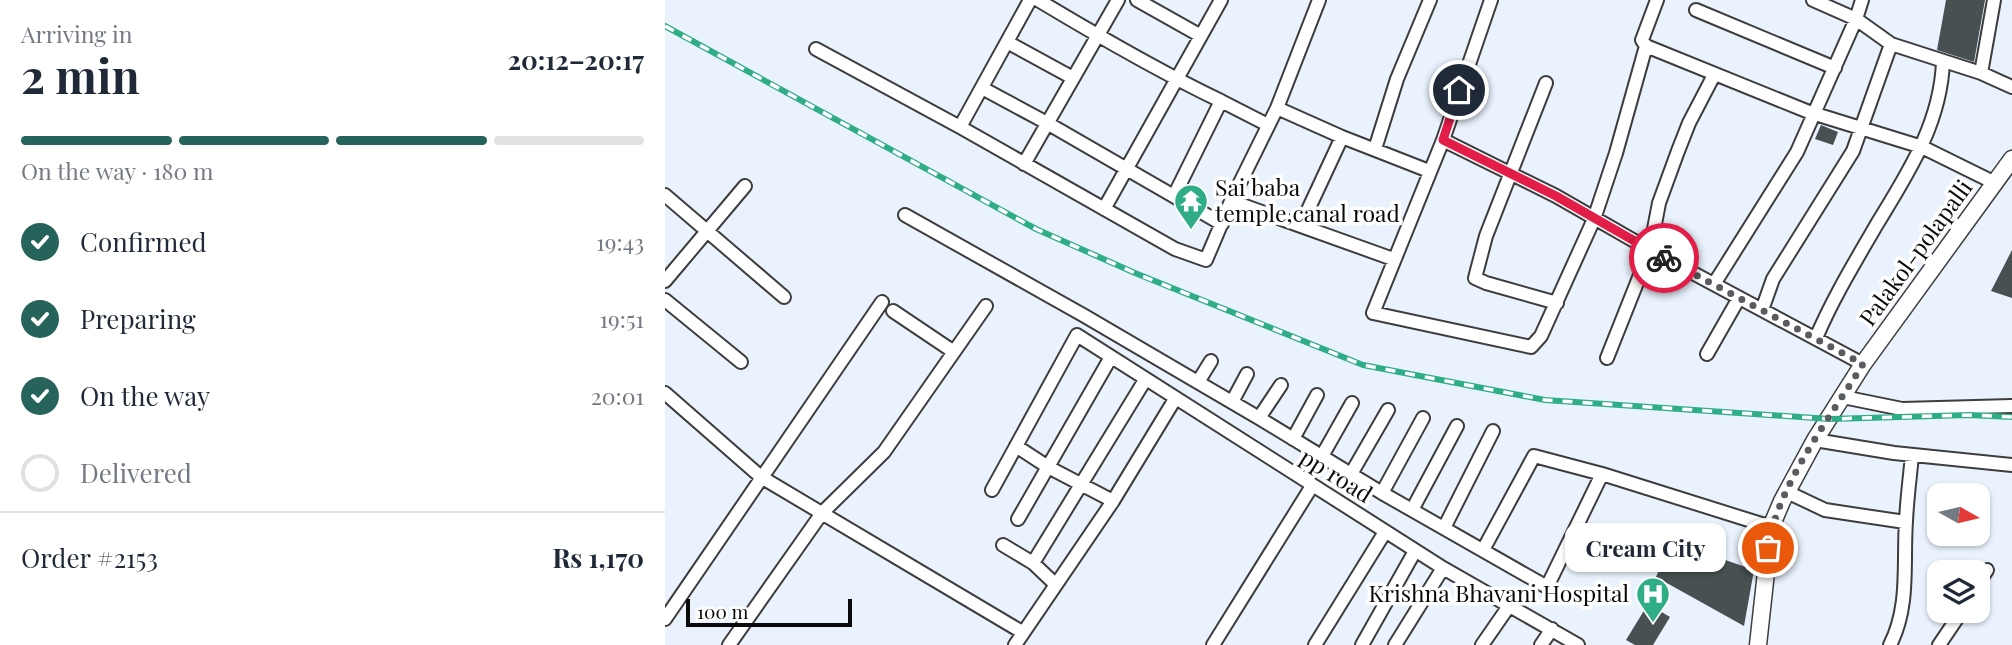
<!DOCTYPE html>
<meta charset="utf-8">
<style>
body{margin:0;font-family:"Playfair Display",serif;background:#f2f2f3;color:#1f2937;height:100vh;display:flex;flex-direction:column;font-size:26px;white-space:nowrap}
*{box-sizing:border-box;margin:0}
p{font-size:23px;color:#747a83}
.icon{flex:none;width:38px;height:38px;fill:none;stroke:currentColor;stroke-width:2;stroke-linecap:round;stroke-linejoin:round}
.map{position:relative;flex:1;overflow:hidden}
.drawer{display:flex;flex-direction:column;background:#fff;width:665px}
.drawer>*{flex:none}
.needle{width:46px;rotate:98deg}
.tools{position:absolute;left:1262px;top:483px;display:grid;gap:14px}
.tools a{display:grid;place-items:center;width:63px;height:63px;border-radius:14px;background:#fff;box-shadow:0 2px 5px #0004;font-size:35px}
.scale{position:absolute;left:21px;bottom:18px;width:166px;box-sizing:border-box;padding-left:7px;border:4px solid #0a0a0a;border-top:0;font-size:19px;line-height:24px;white-space:nowrap;color:#0a0a0a;-webkit-text-stroke:5px #fff;paint-order:stroke}
.pin{position:absolute;display:grid;place-items:center;width:60px;height:60px;color:#fff;margin:-30px;border:4px solid #fff;border-radius:50%;box-shadow:0 2px 7px #0007}
.courier{position:absolute;display:grid;place-items:center;width:70px;height:70px;margin:-35px;border:5px solid #e11d48;border-radius:50%;background:#fff;color:#222;box-shadow:0 2px 9px #0007}
.bubble{position:absolute;height:49px;border-radius:14px;background:#fff;box-shadow:0 2px 5px #0004;font-size:23px;font-weight:700;line-height:49px;text-align:center}
.summary em{font-style:normal;font-weight:700}
.summary div{display:flex;flex-direction:column-reverse}
.summary{display:flex;align-items:center;justify-content:space-between;height:119px;padding:0 21px}
h1{font-size:46px;font-weight:700;line-height:52px}
.bar{display:grid;grid-template-columns:repeat(4,1fr);gap:10px 7px;align-content:center;height:84px;padding:0 21px}
.bar i{height:9px;border-radius:5px;background:#e0e1e3}
.bar .current{background:#26645b}
.bar p{grid-column:span 4}
.line{display:flex;align-items:center;gap:18px;padding:0 21px;border-top:2px solid #e0e1e3}
.line div{flex:1}
ol{padding:0 21px;list-style:none}
li{display:flex;align-items:center;gap:21px;height:77px}
li p{margin-inline-start:auto}
li .icon{padding:7px;border-radius:50%;background:#26645b;color:#fff;stroke-width:4}
li:last-child{color:#747a83}
li i{width:38px;height:38px;border:4px solid #e0e1e3;border-radius:50%}
main{display:flex;flex:1;min-height:0}
.map>svg:first-child{display:block}
</style>
<main>
<section class="drawer">
<div class="summary"><div><h1>2 min</h1><p>Arriving in</p></div><em>20:12–20:17</em></div>
<div class="bar"><i class="current"></i><i class="current"></i><i class="current"></i><i></i><p>On the way · 180 m</p></div>
<ol>
<li><svg class="icon" aria-label="check" viewBox="0 0 24 24"><path d="M5 12l5 5 9-10"/></svg>Confirmed<p>19:43</p></li>
<li><svg class="icon" aria-label="check" viewBox="0 0 24 24"><path d="M5 12l5 5 9-10"/></svg>Preparing<p>19:51</p></li>
<li><svg class="icon" aria-label="check" viewBox="0 0 24 24"><path d="M5 12l5 5 9-10"/></svg>On the way<p>20:01</p></li>
<li><i></i>Delivered</li>
</ol>
<div class="line" style="height:91px"><div>Order #2153</div><b>Rs 1,170</b></div>
</section>
<div class="map">
<svg width="1347" height="645" viewBox="0 0 1347 645">
<rect width="100%" height="100%" fill="#e9f2fd"/>
<path fill="#485052" d="M1281,0H1320L1309,62L1272,50Z
M1156,125L1173,132L1168,145L1150,139Z
M1347,250V298L1326,291Z
M1006,541L1089,570L1079,626L991,577Z
M983,604L1005,617L988,645H970L961,640Z"/>
<g fill="none" stroke-linecap="round" stroke-linejoin="round">
<g stroke="#3d3d3d" stroke-width="16">
<path id="minor" d="M373,0C433,36 493,71 556,101
M472,0L536,36
M826,0L778,140L708,313L866,347L876,336L929,219L951,153L981,46
M992,0L977,40L981,46L1144,112L1257,147L1330,183
M1148,0L1191,19L1226,44L1316,73L1347,87
M1031,10L1170,68
M342,42L408,78
M151,49L295,127L510,249L541,260L566,201L612,108L654,0
M1316,73L1329,0
M881,83L821,236L810,278L821,283L892,303
M317,88L382,123L557,224
M612,108L677,137L764,171
M295,127L365,0
M778,140L891,196L985,250L1198,364
M710,149L732,79L765,0
M359,164L453,0
M0,195L119,297
M509,196L556,101L603,125
M566,201L728,259
M439,209L556,0
M240,215L418,315L594,418L717,493L882,587L937,474
M636,225L677,137
M0,281L80,186
M1049,284L1132,152L1191,19L1197,0
M0,300L76,362
M1097,310L1108,279L1188,151L1226,44
M228,311L289,352
M1151,338C1168,298 1190,262 1212,224C1243,173 1276,123 1278,61
M1042,354L1074,298
M942,358L985,250L994,203L1013,151L1024,123L1049,75
M533,382L546,361
M0,393L96,477L357,632
M1178,397L1237,409L1347,406
M567,402L582,374
M594,418L616,385
M628,439L652,395
M1150,440L1229,453L1347,465
M351,446L383,467L448,501
M657,456L687,403
M686,474L723,410
M327,490L412,335L778,568L913,645
M1122,492L1160,510L1240,522
M717,493L758,418
M747,510L792,426
M353,519L446,357
M779,528L828,431
M338,545L368,563L390,584
M818,550L869,456L937,474L1106,527
M368,563L480,380
M1312,585L1322,570
M0,619L217,302
M64,645L157,513L219,452L321,306
M350,645L448,501L510,399
M548,645L647,486
M650,645L720,532
M697,645L750,551
M730,645L778,568
M817,645L844,606
M876,645L887,629
M1225,645C1245,606 1238,563 1241,521C1242,499 1245,477 1247,455
M1274,645L1297,611"/>
</g>
<g stroke="#3d3d3d" stroke-width="19">
<path id="tertiary" d="M1093,645L1106,527L1117,501L1150,440L1198,364L1347,159"/>
</g>
<use href="#minor" stroke="#fff" stroke-width="12"/>
<use href="#tertiary" stroke="#fff" stroke-width="16"/>
<g stroke="#2fad87" stroke-width="6">
<path id="rail" d="M0,26L371,229L470,273L698,365L880,400L1165,419L1304,415L1347,417"/>
</g>
<use href="#rail" stroke="#fff" stroke-width="3.5" stroke-dasharray="10" stroke-linecap="butt"/>
</g>
<g fill="none" stroke-linecap="round" stroke-linejoin="round">
<path stroke="#585b5f" stroke-width="7" stroke-dasharray="0 12.6" d="M999,258L1198,364C1165,418 1112,486 1103,548"/>
<path stroke="#e11d48" stroke-width="9" d="M794,90L778,140L891,196L999,258"/>
</g>
<defs>
<g id="temple-pin" transform="scale(1.75)"><path d="M0 17L-7.5 6A9.5 9.5 0 1 1 7.5 6Z" fill="#2fad87" stroke="#fff"/><path d="M0-6L5-2H3V0L6.5 2.5H4V6H1.5V3h-3V6H-4V2.5H-6.5L-3 0V-2H-5Z" fill="#fff"/></g>
<g id="hospital-pin" transform="scale(1.75)"><path d="M0 17L-7.5 6A9.5 9.5 0 1 1 7.5 6Z" fill="#2fad87" stroke="#fff"/><path d="M-5-5h3v3.5h4V-5h3V5h-3V1.5h-4V5h-3Z" fill="#fff"/></g>
</defs>
<g fill-rule="evenodd">
<use href="#temple-pin" x="526" y="201"/>
<use href="#hospital-pin" x="988" y="594"/>
</g>
<g text-anchor="middle" stroke-width="7" stroke-linejoin="round" paint-order="stroke">
<g font-size="23" fill="#0a0a0a" stroke="#fff" text-anchor="start">
<text x="550" y="196">Sai baba<tspan x="550" dy="26">temple,canal road</tspan></text>
<text x="964" y="602" text-anchor="end">Krishna Bhavani Hospital</text>
</g>
<g font-size="23" fill="#0a0a0a" stroke="#fff">
<text transform="translate(1251 253) rotate(-54)" y="8">Palakol-polapalli</text>
<text transform="translate(671 476) rotate(32)" y="8">pp road</text>
</g>
</g>
</svg>
<div class="tools">
<a><svg class="needle" viewBox="-14 -14 28 28"><path d="M0-13l5 13h-10z" fill="#e53935"/><path d="M0 13l5-13h-10z" fill="#747a83"/></svg></a>
<a><svg class="icon" aria-label="layers" viewBox="0 0 24 24"><path d="M12 4l9 5-9 5-9-5zM3 14l9 5 9-5"/></svg></a>
</div>
<div class="scale">100 m</div>
<div class="pin" style="left:1103px;top:548px;background:#ea580c"><svg class="icon" aria-label="bag" viewBox="0 0 24 24"><path d="M5 8h14l-1 12H6zM9 8a3 3 0 0 1 6 0"/></svg></div>
<div class="pin" style="left:794px;top:90px;background:#1f2937"><svg class="icon" aria-label="home" viewBox="0 0 24 24"><path d="M3 11l9-7 9 7M6 9v11h12V9"/></svg></div>
<div class="courier" style="left:999px;top:258px"><svg class="icon" aria-label="bike" viewBox="0 0 24 24"><circle cx="6" cy="16" r="4"/><circle cx="18" cy="16" r="4"/><path d="M6 16l4-8h5l3 8M10 8l3 8H6M13 5h3"/></svg></div>
<div class="bubble" style="left:900px;top:523px;width:161px">Cream City</div>
</div>
</main>
